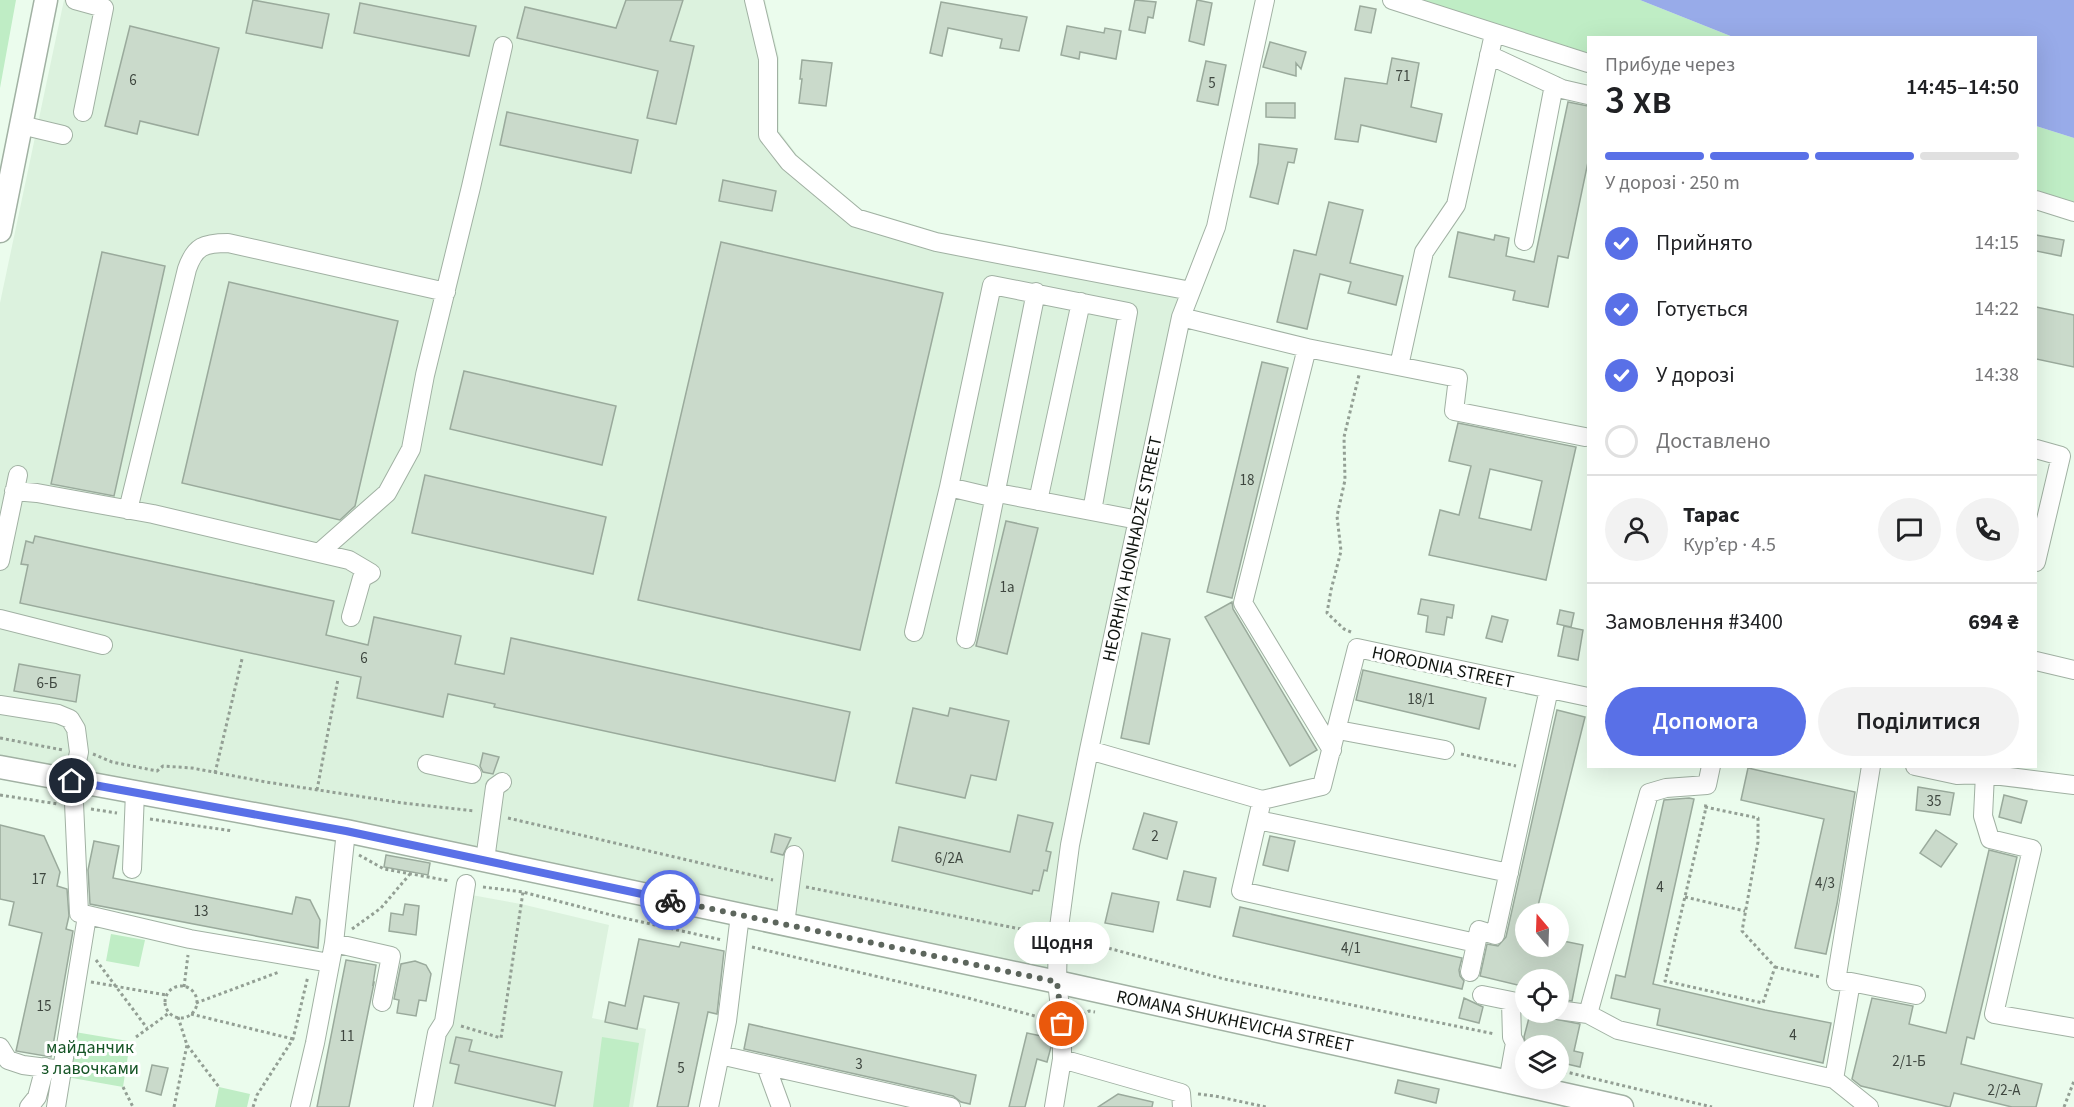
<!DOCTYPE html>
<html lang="uk">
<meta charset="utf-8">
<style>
body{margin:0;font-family:"Source Sans 3",sans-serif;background:#f2f2f2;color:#202124;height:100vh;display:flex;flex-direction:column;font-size:22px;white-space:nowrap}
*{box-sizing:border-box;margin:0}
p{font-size:20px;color:#757577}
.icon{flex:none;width:33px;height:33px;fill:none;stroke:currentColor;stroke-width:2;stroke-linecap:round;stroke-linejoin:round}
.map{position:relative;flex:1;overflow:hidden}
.drawer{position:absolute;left:1587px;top:36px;width:450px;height:732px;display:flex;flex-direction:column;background:#fff;border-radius:0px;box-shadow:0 6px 24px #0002}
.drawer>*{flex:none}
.needle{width:39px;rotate:341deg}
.controls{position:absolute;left:1515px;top:903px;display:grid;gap:12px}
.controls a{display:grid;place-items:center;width:54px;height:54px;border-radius:50%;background:#fff;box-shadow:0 6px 24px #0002;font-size:30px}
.pin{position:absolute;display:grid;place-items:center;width:51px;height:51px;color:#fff;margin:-26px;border:3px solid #fff;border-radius:50%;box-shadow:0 2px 6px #0007}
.courier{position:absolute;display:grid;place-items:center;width:60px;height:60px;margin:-30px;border:4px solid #5970e7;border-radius:50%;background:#fff;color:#222;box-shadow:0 2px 8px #0007}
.bubble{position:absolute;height:42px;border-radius:21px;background:#fff;box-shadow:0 6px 24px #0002;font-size:20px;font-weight:600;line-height:42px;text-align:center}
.overview em{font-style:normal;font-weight:600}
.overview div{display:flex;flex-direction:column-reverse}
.overview{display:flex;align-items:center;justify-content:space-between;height:102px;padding:0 18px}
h1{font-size:39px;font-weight:600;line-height:45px}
.bar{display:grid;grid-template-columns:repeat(4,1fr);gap:9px 6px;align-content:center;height:72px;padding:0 18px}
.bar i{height:8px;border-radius:4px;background:#e0e0e0}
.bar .on{background:#5970e7}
.bar p{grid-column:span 4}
.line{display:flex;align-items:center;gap:15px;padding:0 18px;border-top:2px solid #e0e0e0}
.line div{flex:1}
.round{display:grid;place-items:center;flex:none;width:63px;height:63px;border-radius:32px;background:#f2f2f2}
ol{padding:0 18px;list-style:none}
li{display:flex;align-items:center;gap:18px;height:66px}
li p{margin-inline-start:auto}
li .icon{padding:6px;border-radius:50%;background:#5970e7;color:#fff;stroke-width:4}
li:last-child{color:#757577}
li i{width:33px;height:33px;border:3px solid #e0e0e0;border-radius:50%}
.button{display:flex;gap:12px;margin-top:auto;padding:12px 18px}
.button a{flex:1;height:69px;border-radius:36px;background:#5970e7;color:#fff;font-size:24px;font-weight:600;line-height:69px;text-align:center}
.button a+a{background:#f2f2f2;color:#202124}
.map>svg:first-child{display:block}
</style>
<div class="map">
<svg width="2074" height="1107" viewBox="0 0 2074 1107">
<rect width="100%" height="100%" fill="#ebfced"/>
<path fill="#dcf2de" d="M64,0H765L779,58V131L797,155L861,209L938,232L1188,280L1050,972L0,759V303Z
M455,892L521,904L609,925L592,1018L646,1029L633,1107H415L434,1022Z"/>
<path fill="#bfedc5" d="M0,0H16L0,88Z
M1418,0H1640L1733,37L1588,38V55Z
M2036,126L2074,138V203L2036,191Z
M111,934L145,940L139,967L106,961Z
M69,1031L128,1041L129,1049L123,1087L61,1076Z
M602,1037L639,1043L629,1107H593Z
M219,1087L250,1094L247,1107H215Z"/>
<path fill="#98abe9" d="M1640,0H2074V138L2036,126V38L1733,37Z"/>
<path fill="#cadacb" stroke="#9aaa9c" stroke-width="1.5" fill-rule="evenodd" d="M253,0L329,14L322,48L246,33Z
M626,0H683L670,41L694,46L676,124L647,118L658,71L517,38L525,7L616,28Z
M1135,0L1156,2L1153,18L1148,17L1145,33L1129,30Z
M1197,0L1212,3L1204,45L1189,41Z
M941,2L1027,17L1019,51L1000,48L1002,39L948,28L942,56L930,53Z
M360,3L476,26L469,56L354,33Z
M1360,6L1376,9L1371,33L1355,30Z
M130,26L219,48L198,135L140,121L137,134L105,126Z
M1067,26L1104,33L1105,28L1121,31L1116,59L1080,52L1079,59L1061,55Z
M1270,42L1306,52L1301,69L1296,63V76L1263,67Z
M1392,58L1419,63L1411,107L1442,114L1436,142L1361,125L1358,142L1335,139L1345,78L1387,84Z
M802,60L832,63L826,106L799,103L802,79H800Z
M1206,61L1226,65L1218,105L1197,101Z
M1568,102L1588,106V162L1568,258L1558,256L1548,307L1513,300L1515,291L1449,277L1458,232L1494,240L1495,235L1509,238L1506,256L1534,262Z
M1266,103H1295V118L1266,117Z
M507,112L638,140L631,173L500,145Z
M1259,144L1297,149L1294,163L1288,162L1278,204L1250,197L1258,163Z
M723,180L776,191L772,211L719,201Z
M1329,202L1363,210L1350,263L1403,276L1396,305L1348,293L1351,282L1320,274L1307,329L1277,322L1294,250L1316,255Z
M2036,235L2064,240L2061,256L2036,251Z
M721,242L943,293L860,650L638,600Z
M102,252L165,266L114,496L51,484Z
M229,282L398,321L355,506L340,520L182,483Z
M2036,307L2074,315V367L2036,359Z
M1262,362L1288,368L1232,598L1207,592Z
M464,371L616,406L602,465L450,429Z
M1458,423L1576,447L1546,580L1429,555L1440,510L1459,515L1471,466L1449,461ZM1490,469L1542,481L1531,530L1479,518Z
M425,475L606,517L593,574L412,533Z
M1006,521L1038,528L1007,654L976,646Z
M35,536L334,601L326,635L368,645L374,617L461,636L455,664L504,674L511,638L850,712L835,781L494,707L495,704L448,694L443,717L357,698L361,677L20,603L28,565L21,564L26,541L33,543Z
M1421,599L1454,605L1452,618L1447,617L1444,635L1426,632L1428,616L1418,614Z
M1232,602L1233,609L1317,750L1290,766L1205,617Z
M1560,610L1574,613L1571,627L1557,624Z
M1492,616L1508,620L1502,642L1486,638Z
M1564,626L1583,630L1578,660L1558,656Z
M1142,633L1170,639L1149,744L1121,738Z
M19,664L80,675L76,702L14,691Z
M1363,670L1486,698L1479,729L1356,700Z
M913,708L948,716L950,708L1009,721L996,780L971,775L965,798L896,783Z
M1557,710L1585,717L1536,914H1526V946L1549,951V946H1558V940L1583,945L1572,1001L1558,999V980H1526V987L1480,976L1487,944L1498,946L1506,937Z
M483,753L499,757L493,774L483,772L480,766Z
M1748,768L1855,792L1837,904L1826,954L1795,948L1824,819L1741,800Z
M1918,787L1954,793L1950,815L1916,810Z
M2004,795L2027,801L2021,823L1999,817Z
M1689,798L1694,799L1653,984L1765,1010L1831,1023L1823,1063L1657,1025L1660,1009L1611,998L1616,975L1625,977L1664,800Z
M1144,813L1177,822L1167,859L1133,849Z
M1018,815L1053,823L1046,851L1051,852L1047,871L1044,870L1039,891L1033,890L1032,894L892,861L899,827L1010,852Z
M0,825L44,836L60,872L57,886L67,889L69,916L66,929L73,931L51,1057L16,1051L42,933L9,925L14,902L0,899Z
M1936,830L1957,844L1941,867L1920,853Z
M775,834L791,838L783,855L771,852Z
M1270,836L1295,841L1288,871L1263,865Z
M94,841L119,846L113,878L292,914L296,897L310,900L320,920L318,948L90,904L88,870Z
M1989,850L2017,857L1974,1039L1967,1037L1961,1064L2042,1084L2036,1107H2012L1954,1093L1950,1107H1949L1861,1086L1852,1079L1872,998L1913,1006L1909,1024L1946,1033Z
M386,855L430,863L428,875L384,867Z
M1184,871L1216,878L1210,907L1177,900Z
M1112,893L1159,902L1153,932L1105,923Z
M405,904L419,906L416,935L389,931L391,913L403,915Z
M1240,907L1462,958L1459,970L1460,976L1464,981L1462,989L1233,936Z
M639,939L679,947L681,942L724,951L717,1014L708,1012L688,1107H657L679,1003L644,996L637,1029L605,1022L609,1002L625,1006Z
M346,960L376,965L373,984L374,983L349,1107H317Z
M415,961L426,965L431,974L426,1001L419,1000L416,1016L397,1013L399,1000L394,999L401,964Z
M1464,998L1483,1007L1479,1023L1459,1018Z
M1530,1014L1580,1024L1574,1051L1583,1053L1580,1067L1558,1062V1046H1526L1524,1037Z
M749,1024L976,1075L970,1104L961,1102L953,1096L744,1049Z
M1027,1033L1051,1038V1047L1047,1062L1037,1059L1025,1107H1009Z
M456,1037L472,1040L469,1051L562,1072L555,1106L455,1083L459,1065L450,1063Z
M152,1065L168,1068L161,1095L146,1091Z
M1398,1080L1439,1089L1436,1103L1395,1093Z
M1118,1094L1153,1102L1152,1107H1098Z"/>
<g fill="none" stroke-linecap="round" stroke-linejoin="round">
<g stroke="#a1b1a3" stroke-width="20">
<path id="minor" d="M75,0L104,8L83,112
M754,0L768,59V135L789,162L856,218L936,242L1191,291
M1392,0L1588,63
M1489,55L1562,89L1588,95
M21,125L63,135
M2036,200L2074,212
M1524,241L1554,85
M1181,317L1307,348L1458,378L1454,411L1585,437
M1307,348L1243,603L1332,750
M1399,366L1424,252L1456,205L1494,34
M2036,449L2061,456L2036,562
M949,487L987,496L1003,494L1138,520
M14,491L37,493L153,514L349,560L371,573L362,578L351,617
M1038,501L1081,302
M128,510L187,269C195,246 204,243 228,243L446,292
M319,553L387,493L411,449L425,375L471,187L503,46
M0,561L18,475
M0,619L103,645
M914,632L949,487L992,285L1128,312L1092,511
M966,639L1036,292
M2036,661L2074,670
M0,705L58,714L70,719L76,729L79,752L73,781L79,913L190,939L330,963
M1338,730L1445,750
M1089,750L1262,800L1322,786L1357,648L1588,697
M427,764L472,774
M1915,766L1957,775L1985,774L2074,785
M1985,774L1983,816L1990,839L2032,849L1994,1014L2074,1028
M1262,800L1241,891L1476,943
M1258,820L1509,873
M485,860L495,787L502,782
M132,869L135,792
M785,924L794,855
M334,943L346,831
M1470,972L1479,930L1495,935L1549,689
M1851,982L1916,995
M1482,995L1526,1004
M1558,1010L1588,1014L1618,1030L1834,1079L1869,1107
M1588,1014L1649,793L1666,788L1707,785L1711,766
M0,1047L8,1060L23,1065L62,1070
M720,1055L951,1107
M1062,1059L1181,1093L1182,1107
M766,1066L781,1107
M1834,1079L1851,982L1836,981L1871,766
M1508,1082L1515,1043L1512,1037L1511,1002
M29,1107L37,1097L45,1067
M56,1107L87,916
M300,1107L315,1043L334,943L391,956L382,1002
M423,1107L437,1033L444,1022L466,884
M709,1107L727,1021L740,915
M1054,1107L1062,1059V1024L1057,982L1058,935L1070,845L1089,750L1181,317L1216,227L1265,0"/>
</g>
<g stroke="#a1b1a3" stroke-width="25">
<path id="major" d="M0,231L46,0
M0,767L346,831L1057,982L1622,1107"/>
</g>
<path stroke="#939f94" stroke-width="3" stroke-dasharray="3 3" stroke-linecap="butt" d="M1351,632L1344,629L1327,613L1331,590L1341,551L1337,516L1345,480L1344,437L1359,375
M0,738L63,750
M93,754L112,762L157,771L163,766L192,768L266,782L403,803L475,811
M1461,754L1516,766
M215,773L242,659
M317,790L338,679
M0,795L58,804
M1705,807L1758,818V842L1742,931L1775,967L1763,1003L1665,981L1705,812L1706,802
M91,809L117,813
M508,818L773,880
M150,819L233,831
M359,855L384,869L450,881
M483,887L523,892L615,916L722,940
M806,887L1041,933
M1685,897L1745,911
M352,929L381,908L410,874
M1074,939L1224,979L1495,1034
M752,947L968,998L1046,1019
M96,960L147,1028
M1775,967L1820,977
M91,982L166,995
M165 1002a16 16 0 1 1 32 0a16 16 0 1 1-32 0Z
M184,987L188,955
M196,1003L279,972
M191,1014L293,1039
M178,1017L187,1045L219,1087
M1077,1017L1089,1011L1095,1012
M461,1026L501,1038L523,892
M136,1037L169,1013
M1558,1070L1712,1107
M123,1087L133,1107
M1198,1094L1215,1096L1266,1107
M174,1107L187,1045
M253,1107L257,1095L293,1039L308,976
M2064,1107L2074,1081"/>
<use href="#minor" stroke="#fff" stroke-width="18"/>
<use href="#major" stroke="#fff" stroke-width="22"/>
</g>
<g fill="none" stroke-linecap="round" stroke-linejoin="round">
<path stroke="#5d665d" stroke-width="6" stroke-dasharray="0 10.8" d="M670,900L1057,982L1062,1024"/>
<path stroke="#5970e7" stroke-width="8" d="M72,781L346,831L670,900"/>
</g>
<g text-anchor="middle" stroke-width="6" stroke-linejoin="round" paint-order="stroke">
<g font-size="15" fill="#3e463f">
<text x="1403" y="81">71</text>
<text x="133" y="85">6</text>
<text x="1212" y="88">5</text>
<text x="1247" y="485">18</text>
<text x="1007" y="592">1а</text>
<text x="364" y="663">6</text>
<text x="47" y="688">6-Б</text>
<text x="1421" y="704">18/1</text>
<text x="1934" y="806">35</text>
<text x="1155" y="841">2</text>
<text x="949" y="863">6/2A</text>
<text x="39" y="884">17</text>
<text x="1825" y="888">4/3</text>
<text x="1660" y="892">4</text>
<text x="201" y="916">13</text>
<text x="1351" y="953">4/1</text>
<text x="44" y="1011">15</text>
<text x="1793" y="1040">4</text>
<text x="347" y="1041">11</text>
<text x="1909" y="1066">2/1-Б</text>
<text x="859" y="1069">3</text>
<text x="681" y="1073">5</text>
<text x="2004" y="1095">2/2-А</text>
</g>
<g font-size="18" fill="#101510" stroke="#fff">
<text transform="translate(1132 549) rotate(-78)" y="6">HEORHIYA HONHADZE STREET</text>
<text transform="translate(1443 667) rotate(12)" y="6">HORODNIA STREET</text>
<text transform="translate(1235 1021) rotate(12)" y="6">ROMANA SHUKHEVICHA STREET</text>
</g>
<g font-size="18" fill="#165526" stroke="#fff">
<text x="90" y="1053">майданчик<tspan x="90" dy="21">з лавочками</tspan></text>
</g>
</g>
</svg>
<div class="controls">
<a><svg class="needle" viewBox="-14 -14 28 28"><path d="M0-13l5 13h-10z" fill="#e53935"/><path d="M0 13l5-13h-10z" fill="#757577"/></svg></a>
<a><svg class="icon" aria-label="locate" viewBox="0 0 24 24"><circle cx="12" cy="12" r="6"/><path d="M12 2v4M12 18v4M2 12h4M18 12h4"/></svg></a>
<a><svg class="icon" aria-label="layers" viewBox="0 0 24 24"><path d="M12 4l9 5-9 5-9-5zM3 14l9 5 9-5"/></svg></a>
</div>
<div class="pin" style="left:1062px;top:1024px;background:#ea580c"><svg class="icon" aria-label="bag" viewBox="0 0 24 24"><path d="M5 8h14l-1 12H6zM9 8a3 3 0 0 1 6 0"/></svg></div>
<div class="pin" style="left:72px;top:781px;background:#1f2937"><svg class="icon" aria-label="home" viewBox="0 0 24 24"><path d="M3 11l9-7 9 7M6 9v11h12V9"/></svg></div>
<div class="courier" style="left:670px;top:900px"><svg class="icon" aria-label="bike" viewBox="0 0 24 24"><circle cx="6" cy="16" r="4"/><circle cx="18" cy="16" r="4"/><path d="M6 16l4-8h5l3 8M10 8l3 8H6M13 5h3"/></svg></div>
<div class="bubble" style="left:1014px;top:922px;width:96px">Щодня</div>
<section class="drawer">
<div class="overview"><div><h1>3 хв</h1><p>Прибуде через</p></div><em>14:45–14:50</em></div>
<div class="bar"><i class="on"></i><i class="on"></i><i class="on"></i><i></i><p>У дорозі · 250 m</p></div>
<ol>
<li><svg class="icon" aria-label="check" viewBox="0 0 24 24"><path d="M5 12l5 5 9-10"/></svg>Прийнято<p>14:15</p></li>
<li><svg class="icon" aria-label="check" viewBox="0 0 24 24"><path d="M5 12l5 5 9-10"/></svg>Готується<p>14:22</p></li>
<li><svg class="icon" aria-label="check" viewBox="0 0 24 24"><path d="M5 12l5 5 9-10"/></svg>У дорозі<p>14:38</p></li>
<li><i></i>Доставлено</li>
</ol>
<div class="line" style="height:108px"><a class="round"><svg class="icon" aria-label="person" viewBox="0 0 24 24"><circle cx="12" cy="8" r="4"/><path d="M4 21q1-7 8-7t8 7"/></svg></a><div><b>Тарас</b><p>Кур’єр · 4.5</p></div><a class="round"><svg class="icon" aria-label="chat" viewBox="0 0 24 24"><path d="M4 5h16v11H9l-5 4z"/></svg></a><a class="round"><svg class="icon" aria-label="phone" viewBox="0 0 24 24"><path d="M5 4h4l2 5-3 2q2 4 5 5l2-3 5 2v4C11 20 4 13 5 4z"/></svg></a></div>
<div class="line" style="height:78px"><div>Замовлення #3400</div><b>694 ₴</b></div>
<div class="button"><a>Допомога</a><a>Поділитися</a></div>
</section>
</div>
